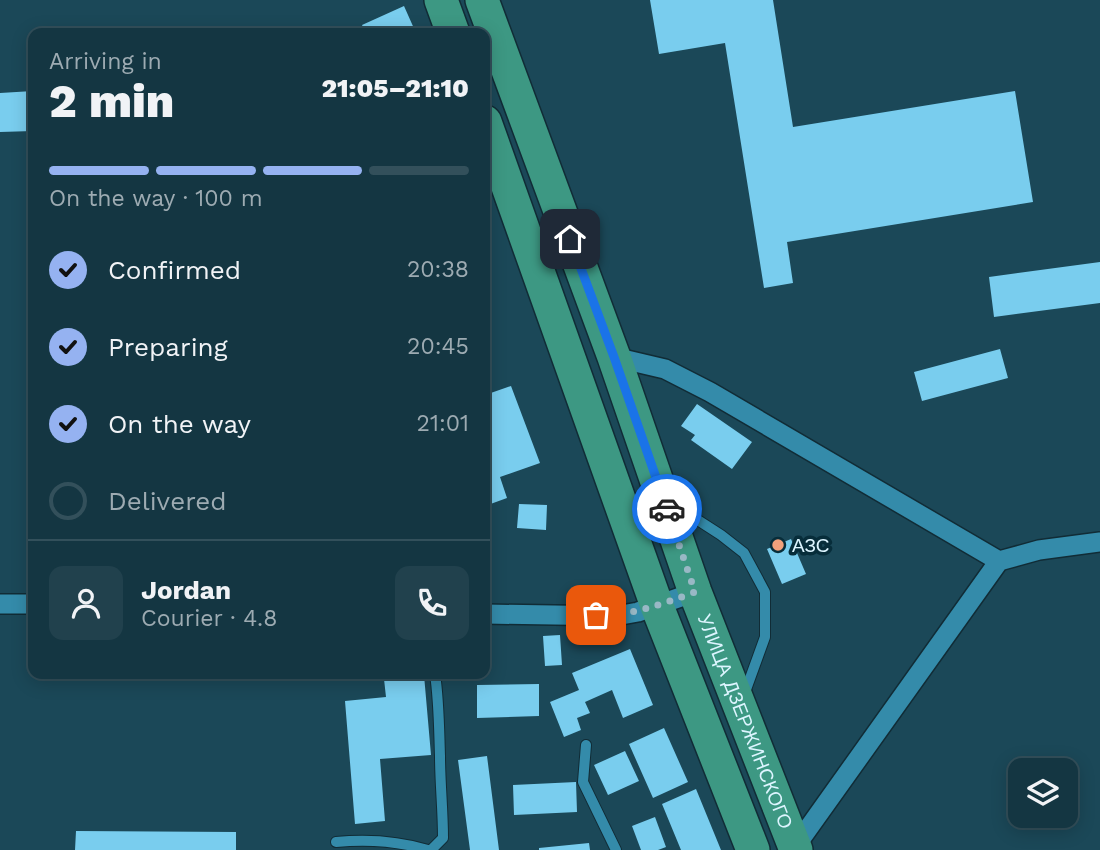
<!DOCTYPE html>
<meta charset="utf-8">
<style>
body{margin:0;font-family:"Work Sans",sans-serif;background:#21414d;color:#f1f3f6;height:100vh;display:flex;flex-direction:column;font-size:26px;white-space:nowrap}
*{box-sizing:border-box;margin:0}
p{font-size:23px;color:#9dabb2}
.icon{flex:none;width:38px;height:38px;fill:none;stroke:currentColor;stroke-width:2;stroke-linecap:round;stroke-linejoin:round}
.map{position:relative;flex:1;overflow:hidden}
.drawer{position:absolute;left:28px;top:28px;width:462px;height:651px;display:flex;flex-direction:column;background:#143642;border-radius:14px;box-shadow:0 4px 18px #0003,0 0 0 2px #33505b}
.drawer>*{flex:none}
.buttons{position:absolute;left:1008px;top:758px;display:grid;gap:14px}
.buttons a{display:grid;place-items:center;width:70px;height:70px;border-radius:14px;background:#143642;box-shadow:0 4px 18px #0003,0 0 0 2px #33505b;font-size:35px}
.pin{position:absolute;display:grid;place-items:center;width:60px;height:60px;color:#fff;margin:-30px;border-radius:14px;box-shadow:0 4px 10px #0006}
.courier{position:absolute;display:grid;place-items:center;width:70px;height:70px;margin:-35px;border:5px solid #1a73e8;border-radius:50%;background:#fff;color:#222;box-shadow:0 2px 9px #0007}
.head em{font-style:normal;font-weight:800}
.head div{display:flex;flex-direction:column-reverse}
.head{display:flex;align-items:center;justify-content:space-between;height:119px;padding:0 21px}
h1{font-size:46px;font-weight:800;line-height:52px}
.bar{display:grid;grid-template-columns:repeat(4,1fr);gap:10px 7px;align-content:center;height:84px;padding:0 21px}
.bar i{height:9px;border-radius:5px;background:#33505b}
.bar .selected{background:#95b2f1}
.bar p{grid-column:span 4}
.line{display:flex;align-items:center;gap:18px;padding:0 21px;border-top:2px solid #33505b}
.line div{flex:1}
.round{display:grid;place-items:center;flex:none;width:74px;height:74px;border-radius:14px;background:#21414d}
ol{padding:0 21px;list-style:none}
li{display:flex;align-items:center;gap:21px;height:77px}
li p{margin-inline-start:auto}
li .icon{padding:7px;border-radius:50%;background:#95b2f1;color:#111;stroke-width:4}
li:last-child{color:#9dabb2}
li i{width:38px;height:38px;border:4px solid #33505b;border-radius:50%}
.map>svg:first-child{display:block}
</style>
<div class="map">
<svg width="1100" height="850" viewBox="0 0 1100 850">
<rect width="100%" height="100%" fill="#1b4858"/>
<path fill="#79cdee" d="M650,0H773L793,127L1015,91L1033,202L787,242L793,283L764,288L725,43L659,54Z
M404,6L416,33H366L362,25Z
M33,91V131L0,132V93Z
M1100,262V303L994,317L989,277Z
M1000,349L1008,378L922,401L914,372Z
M511,386L540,463L500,477L507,498L485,506V395Z
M697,404L752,442L732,469L691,440L695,435L681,426Z
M519,504L547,505L546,530L517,528Z
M791,539L806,574L782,584L767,549Z
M485,625H492L490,653H485Z
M560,635L562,665L545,666L543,636Z
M630,649L653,705L623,718L612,690L585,702L590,713L577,718L581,730L564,737L550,702L579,690L572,673Z
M424,675L431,755L380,759L385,821L355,824L345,701L386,697L384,679Z
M539,684V716L477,718V685Z
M664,728L688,782L653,798L629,744Z
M625,751L639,781L608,795L594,765Z
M487,756L499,850H470L458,760Z
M576,782L577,812L514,815L513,785Z
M696,789L721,850H681L662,804Z
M655,817L666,847L658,850H641L632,826Z
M76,831L236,832V850H75Z
M589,843L590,850H539V848Z"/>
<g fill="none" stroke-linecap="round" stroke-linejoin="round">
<g stroke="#112c36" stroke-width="12">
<path id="service" d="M676,506L721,535L744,553L765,592V637L744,695
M586,745L583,782L616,850
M336,842C367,839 398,841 428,850
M431,850L443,838C443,810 440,783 440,756C439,728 439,701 435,674"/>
</g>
<g stroke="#112c36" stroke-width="22">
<path id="minor" d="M614,357L665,369L710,392L999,561L795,847
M999,561L1039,550L1100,542
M0,604H33
M485,614L616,616L638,612L695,592"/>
</g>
<g stroke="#112c36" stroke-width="36">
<g id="trunk">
<path d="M441,0L453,33"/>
<path id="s1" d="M482,0L614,357L695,592L796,850"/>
<path d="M485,122L657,606L753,850"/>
</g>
</g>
<use href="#service" stroke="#348baa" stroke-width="10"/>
<use href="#minor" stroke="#348baa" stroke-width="19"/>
<use href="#trunk" stroke="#3d9883" stroke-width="33"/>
</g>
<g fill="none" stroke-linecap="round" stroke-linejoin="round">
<path stroke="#99b8c5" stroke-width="7" stroke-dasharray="0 12.6" d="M596,615C632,616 662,604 695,592L667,509"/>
<path stroke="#1a73e8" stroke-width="9" d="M570,239L614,357L667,509"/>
</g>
<circle fill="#f1a17c" stroke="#072d3a" stroke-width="2.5" cx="778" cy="545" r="7"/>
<g text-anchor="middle" stroke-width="7" stroke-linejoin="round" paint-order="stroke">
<g font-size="19" fill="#ddf5ff" stroke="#072d3a" text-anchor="start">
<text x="792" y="552">АЗС</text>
</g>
<g font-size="19" fill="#ddf5ff" stroke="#072d3a">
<text dy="7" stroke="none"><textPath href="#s1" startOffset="768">УЛИЦА ДЗЕРЖИНСКОГО</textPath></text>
</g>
</g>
</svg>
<div class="buttons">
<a><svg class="icon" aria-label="layers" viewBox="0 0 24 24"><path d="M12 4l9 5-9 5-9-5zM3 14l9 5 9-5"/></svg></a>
</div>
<div class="pin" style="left:596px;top:615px;background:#ea580c"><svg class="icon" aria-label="bag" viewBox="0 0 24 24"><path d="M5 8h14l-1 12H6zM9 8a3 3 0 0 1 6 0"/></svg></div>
<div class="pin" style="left:570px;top:239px;background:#1f2937"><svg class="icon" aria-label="home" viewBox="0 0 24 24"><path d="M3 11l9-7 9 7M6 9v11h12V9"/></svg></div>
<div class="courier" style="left:667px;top:509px"><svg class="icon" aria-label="car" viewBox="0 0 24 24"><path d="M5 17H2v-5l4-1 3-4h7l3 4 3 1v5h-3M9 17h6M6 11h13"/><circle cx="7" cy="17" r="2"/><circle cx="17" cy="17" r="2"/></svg></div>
<section class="drawer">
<div class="head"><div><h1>2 min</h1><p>Arriving in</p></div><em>21:05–21:10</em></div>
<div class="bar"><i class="selected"></i><i class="selected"></i><i class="selected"></i><i></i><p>On the way · 100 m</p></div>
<ol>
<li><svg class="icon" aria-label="check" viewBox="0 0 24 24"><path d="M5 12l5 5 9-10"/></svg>Confirmed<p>20:38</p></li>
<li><svg class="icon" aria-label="check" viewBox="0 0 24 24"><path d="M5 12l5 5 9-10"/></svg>Preparing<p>20:45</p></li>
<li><svg class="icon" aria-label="check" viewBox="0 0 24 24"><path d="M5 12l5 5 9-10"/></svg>On the way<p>21:01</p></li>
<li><i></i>Delivered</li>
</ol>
<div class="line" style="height:126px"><a class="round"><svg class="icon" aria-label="person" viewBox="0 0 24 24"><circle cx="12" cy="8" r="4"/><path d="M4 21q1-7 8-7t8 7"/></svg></a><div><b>Jordan</b><p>Courier · 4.8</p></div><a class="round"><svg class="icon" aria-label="phone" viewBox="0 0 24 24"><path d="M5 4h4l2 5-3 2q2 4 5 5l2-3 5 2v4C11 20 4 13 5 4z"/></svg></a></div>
</section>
</div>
